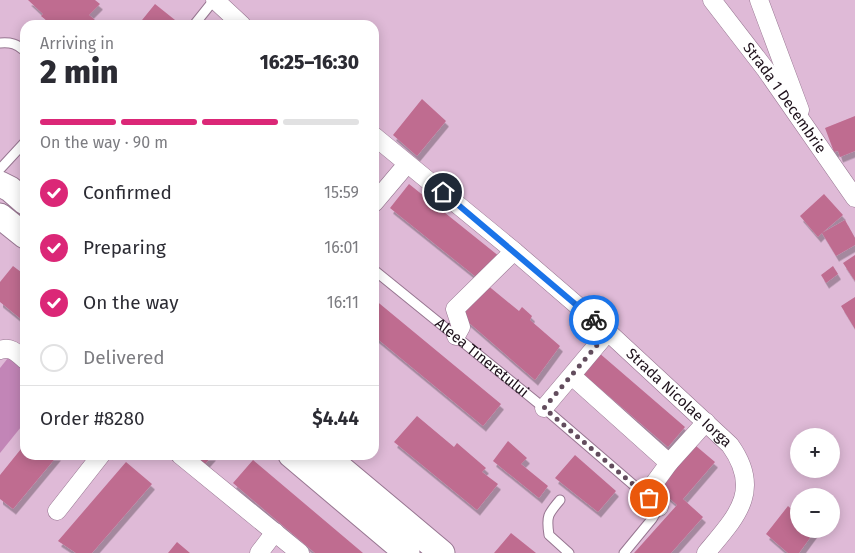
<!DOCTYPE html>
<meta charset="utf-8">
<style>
body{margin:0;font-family:"Fira Sans",sans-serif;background:#f7f7f7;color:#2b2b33;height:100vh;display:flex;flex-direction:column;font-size:19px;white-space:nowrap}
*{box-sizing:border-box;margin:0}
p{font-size:16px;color:#7c7c81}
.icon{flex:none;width:28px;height:28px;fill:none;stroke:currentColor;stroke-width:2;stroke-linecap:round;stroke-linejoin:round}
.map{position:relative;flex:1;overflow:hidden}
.side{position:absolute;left:20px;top:20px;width:359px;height:440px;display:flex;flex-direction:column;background:#fff;border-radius:15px;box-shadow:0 2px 12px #0003}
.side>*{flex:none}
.tools{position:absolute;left:790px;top:428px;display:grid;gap:10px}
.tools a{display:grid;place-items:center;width:50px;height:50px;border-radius:50%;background:#fff;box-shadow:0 2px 12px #0003;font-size:25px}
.pin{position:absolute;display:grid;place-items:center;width:42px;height:42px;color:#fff;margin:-21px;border:2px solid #fff;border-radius:50%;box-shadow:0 1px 5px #0007}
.courier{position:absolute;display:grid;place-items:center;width:50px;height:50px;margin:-25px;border:4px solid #1a73e8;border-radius:50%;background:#fff;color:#222;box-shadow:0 1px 6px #0007}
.summary em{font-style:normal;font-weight:800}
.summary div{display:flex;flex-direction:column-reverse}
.summary{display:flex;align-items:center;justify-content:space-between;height:85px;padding:0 20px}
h1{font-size:32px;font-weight:800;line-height:38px}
.bar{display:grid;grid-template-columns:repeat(4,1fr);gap:8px 5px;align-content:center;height:60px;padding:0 20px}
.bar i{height:6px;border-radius:4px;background:#e1e1e2}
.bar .active{background:#db2777}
.bar p{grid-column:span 4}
.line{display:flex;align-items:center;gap:12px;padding:0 20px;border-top:1px solid #e1e1e2}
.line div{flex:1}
ol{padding:0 20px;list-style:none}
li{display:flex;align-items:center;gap:15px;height:55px}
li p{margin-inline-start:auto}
li .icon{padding:5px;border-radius:50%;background:#db2777;color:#fff;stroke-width:4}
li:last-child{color:#7c7c81}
li i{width:28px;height:28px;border:2px solid #e1e1e2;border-radius:50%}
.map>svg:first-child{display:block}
</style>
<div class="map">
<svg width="855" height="553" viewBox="0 0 855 553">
<defs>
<filter id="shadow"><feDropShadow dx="3" dy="5.5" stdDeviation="0" flood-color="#0004"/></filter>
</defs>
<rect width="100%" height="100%" fill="#dfbad7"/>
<path fill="#c285b7" d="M8,358L25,371V422L0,453V368Z"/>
<path fill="#bf6c90" filter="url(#shadow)" d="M28,0H95L100,4L89,15L101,25H52L41,16L43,14Z
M155,4L175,20L171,25H138Z
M422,99L446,121L417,156L393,135Z
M855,116V151L840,157L838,151L834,152L825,128Z
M409,184L500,257L481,281L390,208Z
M824,194L843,215L822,233L845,220L855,238V245L836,256L822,233L818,237L800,216Z
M855,255V281L843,263Z
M13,266L25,275V314L21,319L0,302V282Z
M833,266L838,274L826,283L821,275Z
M486,284L519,311L522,307L532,316L530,320L560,346L535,380L460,315Z
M855,297V329L841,306Z
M374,299L501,404L483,426L374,336Z
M598,352L685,427L668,447L581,372Z
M417,416L454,447L457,443L486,468L482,472L498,484L477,510L394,442Z
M508,441L527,458L521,464L548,486L539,498L493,461Z
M25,444V455H58L13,509L0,499V475Z
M696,446L715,462L683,499L703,517L671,553H634L677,505L658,488Z
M193,455H213L204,465Z
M575,455L616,491L598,512L555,478Z
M253,460L363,553H315L233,483Z
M126,462L152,484L92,553H76L58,541Z
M788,506L799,516V529H813L815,531L799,553H788L766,534Z
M511,533L536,553H494Z
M177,542L190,553H168Z"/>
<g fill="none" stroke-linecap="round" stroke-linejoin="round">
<g stroke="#977691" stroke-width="11">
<g id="lane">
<path d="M194,25L214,0"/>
<path d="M0,43C11,42 17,44 25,51"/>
<path d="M0,169L25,142"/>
<path id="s1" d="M374,270L544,408L659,507L652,519L624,553"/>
<path d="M560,500C548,514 546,516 549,535L569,553"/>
</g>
</g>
<g stroke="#977691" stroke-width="19">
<g id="street">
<path d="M215,0L242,25"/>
<path id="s2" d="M712,0L766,70L855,198"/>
<path d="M759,0L800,110"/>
<path id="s3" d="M374,136L514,251L608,332L730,445C763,491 736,517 706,553"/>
<path d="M374,203L407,164"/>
<path d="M456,336L461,327L455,309L514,251"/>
<path d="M0,350C11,346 17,353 25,360"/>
<path d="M572,376L669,463L653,485L659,507"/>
<path d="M544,408L608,332"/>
<path d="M180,455L300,553"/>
<path d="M669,463L706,422"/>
<path d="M57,511L101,455"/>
<path d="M259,553L275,532"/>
</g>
</g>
<g stroke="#977691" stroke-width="27">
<path id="secondary" d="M0,184L10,189L25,202
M0,216L25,236
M291,455L407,553
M325,455L442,553"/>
</g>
<use href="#lane" stroke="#fff" stroke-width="9"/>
<use href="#street" stroke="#fff" stroke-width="18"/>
<use href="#secondary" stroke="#fff" stroke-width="25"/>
</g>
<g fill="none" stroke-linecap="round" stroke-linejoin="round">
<path stroke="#624c5d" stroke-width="5" stroke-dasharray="0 9" d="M594,320L608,332L544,408L649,498"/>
<path stroke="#1a73e8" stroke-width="6" d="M443,192L594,320"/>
</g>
<g text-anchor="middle" stroke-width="4" stroke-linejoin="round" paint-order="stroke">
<g font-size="15" fill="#1e111b" stroke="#ecc7e4">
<text dy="5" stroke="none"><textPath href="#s2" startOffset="122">Strada 1 Decembrie</textPath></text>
<text dy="5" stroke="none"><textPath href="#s1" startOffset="139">Aleea Tineretului</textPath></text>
<text dy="5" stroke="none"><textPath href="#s3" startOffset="402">Strada Nicolae Iorga</textPath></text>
</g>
</g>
</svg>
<div class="tools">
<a>+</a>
<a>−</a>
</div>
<div class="pin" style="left:649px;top:498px;background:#ea580c"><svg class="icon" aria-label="bag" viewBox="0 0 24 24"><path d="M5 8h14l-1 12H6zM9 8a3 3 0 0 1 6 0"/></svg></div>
<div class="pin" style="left:443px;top:192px;background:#1f2937"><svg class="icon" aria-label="home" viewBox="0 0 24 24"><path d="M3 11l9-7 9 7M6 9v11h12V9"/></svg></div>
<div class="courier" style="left:594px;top:320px"><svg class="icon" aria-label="bike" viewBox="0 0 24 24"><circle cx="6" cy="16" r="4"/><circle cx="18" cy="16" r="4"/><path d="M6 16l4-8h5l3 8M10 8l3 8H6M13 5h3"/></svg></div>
<section class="side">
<div class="summary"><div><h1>2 min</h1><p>Arriving in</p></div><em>16:25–16:30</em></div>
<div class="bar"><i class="active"></i><i class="active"></i><i class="active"></i><i></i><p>On the way · 90 m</p></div>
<ol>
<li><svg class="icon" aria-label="check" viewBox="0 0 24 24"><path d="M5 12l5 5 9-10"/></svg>Confirmed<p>15:59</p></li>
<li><svg class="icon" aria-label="check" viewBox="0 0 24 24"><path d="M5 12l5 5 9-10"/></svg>Preparing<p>16:01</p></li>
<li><svg class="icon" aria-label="check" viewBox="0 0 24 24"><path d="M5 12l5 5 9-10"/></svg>On the way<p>16:11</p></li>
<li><i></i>Delivered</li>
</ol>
<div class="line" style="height:65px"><div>Order #8280</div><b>$4.44</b></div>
</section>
</div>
